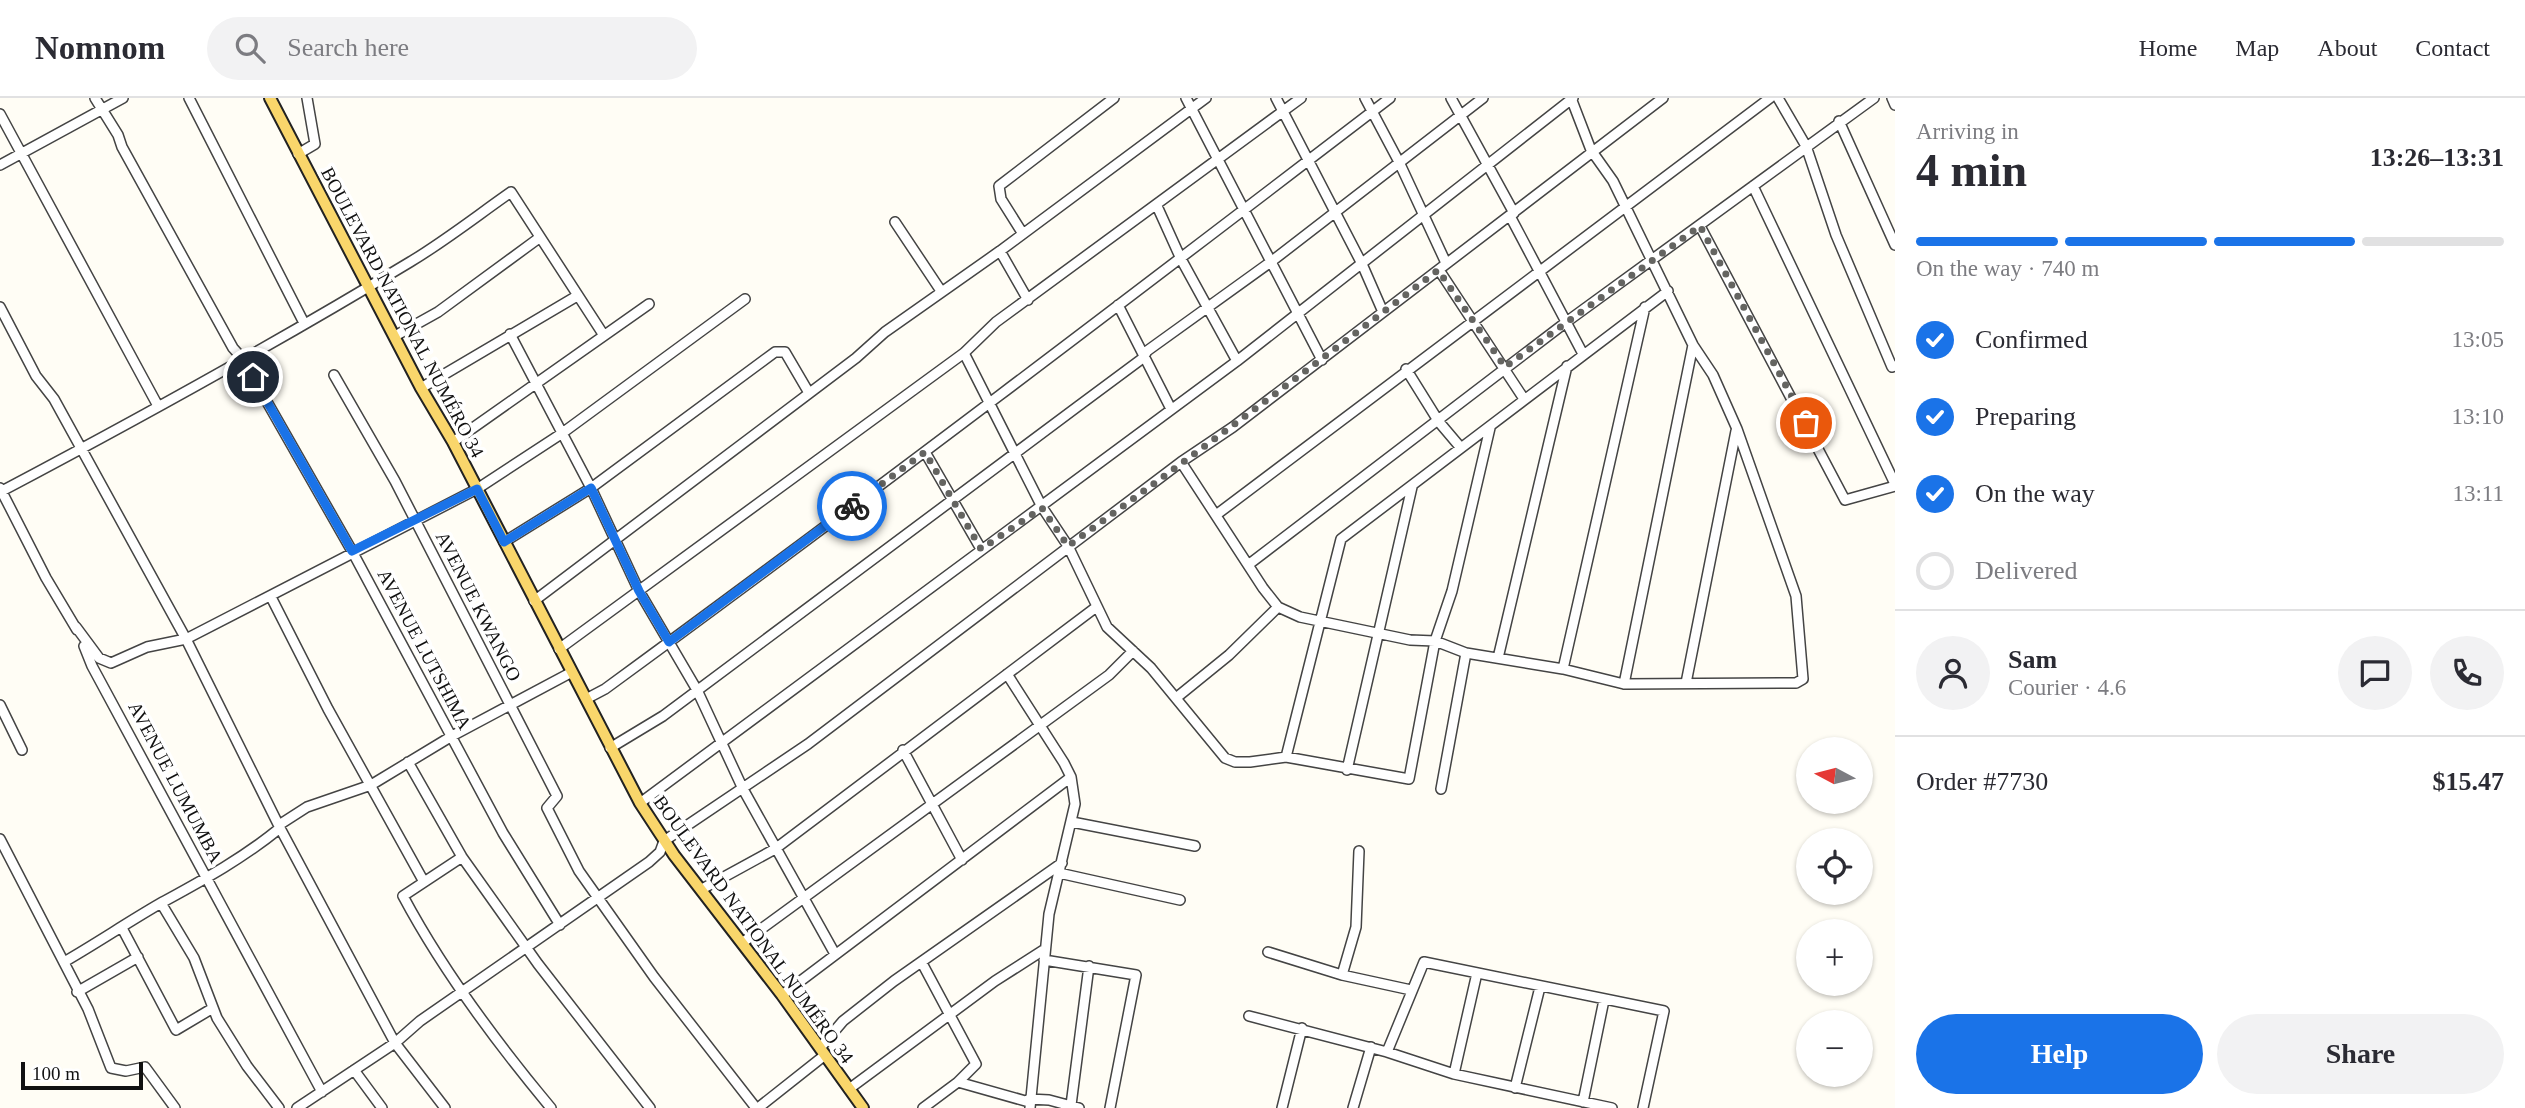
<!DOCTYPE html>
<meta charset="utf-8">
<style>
body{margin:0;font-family:"Times New Roman",serif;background:#f2f2f3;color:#2b2b33;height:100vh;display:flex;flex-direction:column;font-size:26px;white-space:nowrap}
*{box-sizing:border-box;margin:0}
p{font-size:23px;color:#7c7c81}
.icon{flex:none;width:38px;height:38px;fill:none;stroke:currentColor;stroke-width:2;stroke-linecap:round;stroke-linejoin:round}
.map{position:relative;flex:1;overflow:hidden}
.details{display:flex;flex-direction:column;background:#fff;width:630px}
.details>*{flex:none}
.needle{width:46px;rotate:277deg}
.tools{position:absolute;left:1796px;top:639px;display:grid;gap:14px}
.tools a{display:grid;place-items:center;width:77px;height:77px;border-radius:50%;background:#fff;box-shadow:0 2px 5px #0004;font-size:35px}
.scale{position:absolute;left:21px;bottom:18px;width:122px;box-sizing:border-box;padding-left:7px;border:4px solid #111;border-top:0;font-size:19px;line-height:24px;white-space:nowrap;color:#111;-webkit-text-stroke:5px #fff;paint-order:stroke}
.pin{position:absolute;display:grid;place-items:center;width:60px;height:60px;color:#fff;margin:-30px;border:4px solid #fff;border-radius:50%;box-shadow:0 2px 7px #0007}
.courier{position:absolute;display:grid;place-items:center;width:70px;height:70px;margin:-35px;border:5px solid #1a73e8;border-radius:50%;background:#fff;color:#222;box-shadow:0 2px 9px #0007}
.headline em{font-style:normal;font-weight:700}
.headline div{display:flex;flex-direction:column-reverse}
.headline{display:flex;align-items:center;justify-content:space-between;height:119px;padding:0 21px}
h1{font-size:46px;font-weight:700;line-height:52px}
.bar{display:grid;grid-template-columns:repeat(4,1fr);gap:10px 7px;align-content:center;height:84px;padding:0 21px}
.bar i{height:9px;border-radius:5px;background:#e1e1e2}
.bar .selected{background:#1a73e8}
.bar p{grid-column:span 4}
.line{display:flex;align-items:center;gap:18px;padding:0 21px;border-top:2px solid #e1e1e2}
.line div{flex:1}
.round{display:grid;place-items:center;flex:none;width:74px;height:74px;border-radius:37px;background:#f2f2f3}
ol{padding:0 21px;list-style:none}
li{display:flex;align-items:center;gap:21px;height:77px}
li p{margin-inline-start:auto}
li .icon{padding:7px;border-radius:50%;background:#1a73e8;color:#fff;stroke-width:4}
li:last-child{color:#7c7c81}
li i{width:38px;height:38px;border:4px solid #e1e1e2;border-radius:50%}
.action{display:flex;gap:14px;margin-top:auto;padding:14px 21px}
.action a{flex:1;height:80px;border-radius:42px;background:#1a73e8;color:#fff;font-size:28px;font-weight:700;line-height:80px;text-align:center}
.action a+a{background:#f2f2f3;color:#2b2b33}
header{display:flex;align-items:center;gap:42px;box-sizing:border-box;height:98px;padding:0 35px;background:#fff;border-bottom:2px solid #e1e1e2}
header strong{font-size:33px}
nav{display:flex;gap:38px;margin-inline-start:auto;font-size:24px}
.search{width:490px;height:63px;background:#f2f2f3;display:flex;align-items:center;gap:18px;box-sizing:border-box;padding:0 24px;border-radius:38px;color:#7c7c81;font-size:26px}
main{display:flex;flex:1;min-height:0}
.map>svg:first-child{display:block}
</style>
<header>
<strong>Nomnom</strong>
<div class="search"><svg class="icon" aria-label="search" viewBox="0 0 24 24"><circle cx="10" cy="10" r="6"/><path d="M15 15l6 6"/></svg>Search here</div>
<nav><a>Home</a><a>Map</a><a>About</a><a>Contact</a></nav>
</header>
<main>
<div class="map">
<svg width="1895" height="1010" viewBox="0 0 1895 1010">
<rect width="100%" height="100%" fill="#fffdf5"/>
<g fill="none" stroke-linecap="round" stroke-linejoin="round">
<g stroke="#444" stroke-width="12">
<path id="minor" d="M95,0L118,37L122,49L233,250L242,260L352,453L503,735L560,827
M189,0L304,225
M1186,0L1322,262
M1276,0L1362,166L1383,214
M1365,0L1399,64L1446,165
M1451,0L1514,115
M1778,0L1806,48L1836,137L1892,269L1895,268
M1892,0L1895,7
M0,16L158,308
M1839,23L1895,147
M298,56L315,46L307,0
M0,67L123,0
M1753,88L1895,386
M1157,108L1181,161L1237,263
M1510,118L1583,256
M895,124L941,193
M1700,128L1845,402L1895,388
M1023,136L1001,101L999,88L1114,0
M1000,153L1028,202
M1439,172L1524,301
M1118,207L1171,311
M0,209L36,278L54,301L186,541L280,730L395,945L445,1010
M510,236L591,390L639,493L697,592L743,691L835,856
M395,238L438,214L539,140
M964,255L1042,409L1068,448L1107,529L1151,570L1225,660L1235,664H1250L1286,659L1409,681L1435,543L1452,493L1490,330
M1406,271L1439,324L1461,350
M334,277L395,383L557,698L547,710L579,773L654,879L756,1010
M421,290L577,198
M453,344L649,206
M925,354L981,451
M1181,364L1263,490L1278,509L1300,519L1410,542L1435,543L1466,555L1563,571L1624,586L1796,585L1803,581L1796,498L1737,331L1713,277L1693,247L1613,83L1591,52L1571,0
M0,390L46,480L77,532
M0,394C138,321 276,245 410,164C445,143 478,117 511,94L603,236
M1216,417L1770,0
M504,444L591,390L775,254H785L809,295
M1248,467L1565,225L1874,0
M271,499L328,611L424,784
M534,503L856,260L885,234L1000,153L1206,0
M76,529L99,560L111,565L147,549L186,541L477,391L561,336L745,201
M84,548L92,568L322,994
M559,551L964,255L996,224L1301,0
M1498,560L1567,268
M1563,571L1645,209
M1007,576L1064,665L1071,679L1075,706L1049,816L1030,1010
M1686,585L1736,333
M1624,586L1693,247
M1176,600L1229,557L1278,509
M586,601L605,591C869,398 1130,199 1390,0
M0,607L22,652
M610,650L663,618L1077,309L1143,260L1147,253L1272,163L1483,0
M903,652L962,762
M1286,659L1341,441L1668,193
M408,664L462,759L538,866L650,1010
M1347,672L1412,389
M1441,691L1466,555
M640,705L1237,263L1573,0
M1072,724L1195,748
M279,727L307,709L371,687L452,638L572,574
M0,741L88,911L111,970L126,973L145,969L175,1010
M462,759L403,798C443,873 496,944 551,1010
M1059,775L1180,802
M702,791L775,751L1095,510
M161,805L194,860L217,920L247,968L279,1010
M122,830L176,932L213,910
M742,845L1109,577L1133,553
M1268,854L1342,877L1411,892
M1044,862L1136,877L1110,1010
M64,864C97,845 128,824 161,805C203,782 242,761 280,730
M922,865L976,966L958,984
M1342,877L1356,829L1359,753
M77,894L138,859
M782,897L1071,679
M1249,918L1387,954L1454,976L1612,1010
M820,950L843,923L894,883L1062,765
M1387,954L1424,864L1664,913L1643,1010
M354,972L382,1010
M1454,976L1477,875
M1515,990L1540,889
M849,991L995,883L1045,851
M1029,1001L1049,1002L1079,1010
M1583,1004L1604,902
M1071,1007L1089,868
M297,1010L395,945L420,923L649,764L660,754L664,743L808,646L1181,364L1233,329L1663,0
M758,1010L825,957
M923,1010L958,984L1029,1004
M1282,1010L1302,930
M1353,1010L1371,949"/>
</g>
<g stroke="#222" stroke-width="14">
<path id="major" d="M270,0L421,290L453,344L640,705L674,757L782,897L863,1010"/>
</g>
<use href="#minor" stroke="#fff" stroke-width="9"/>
<use href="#major" stroke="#f9d66b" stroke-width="10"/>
</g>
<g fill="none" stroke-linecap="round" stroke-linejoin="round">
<path stroke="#646461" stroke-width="7" stroke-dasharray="0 12.6" d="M852,408L925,354L981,451L1042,410L1068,448C1193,358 1316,266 1438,172L1505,269L1700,128L1806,325"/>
<path stroke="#1a73e8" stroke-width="9" d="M253,279L352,453L477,391L504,444L591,390L639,493L669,544L852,408"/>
</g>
<g text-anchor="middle" stroke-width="7" stroke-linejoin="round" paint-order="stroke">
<g font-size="19" fill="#111" stroke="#fff">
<text transform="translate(403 214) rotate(62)" y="7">BOULEVARD NATIONAL NUMÉRO 34</text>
<text transform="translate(479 508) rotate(63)" y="7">AVENUE KWANGO</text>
<text transform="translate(425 551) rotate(62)" y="7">AVENUE LUTSHIMA</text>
<text transform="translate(176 684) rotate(62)" y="7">AVENUE LUMUMBA</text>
<text transform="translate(754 831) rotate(54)" y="7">BOULEVARD NATIONAL NUMÉRO 34</text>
</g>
</g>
</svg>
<div class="tools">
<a><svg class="needle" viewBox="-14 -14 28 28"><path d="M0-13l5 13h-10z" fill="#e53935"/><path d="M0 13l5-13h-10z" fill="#7c7c81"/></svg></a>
<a><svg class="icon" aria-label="locate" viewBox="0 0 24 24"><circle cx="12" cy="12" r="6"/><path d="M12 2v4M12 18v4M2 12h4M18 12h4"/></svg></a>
<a>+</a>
<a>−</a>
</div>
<div class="scale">100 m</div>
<div class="pin" style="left:1806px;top:325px;background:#ea580c"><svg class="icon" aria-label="bag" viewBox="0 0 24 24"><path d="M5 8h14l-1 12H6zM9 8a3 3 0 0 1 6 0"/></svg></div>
<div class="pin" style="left:253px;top:279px;background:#1f2937"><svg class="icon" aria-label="home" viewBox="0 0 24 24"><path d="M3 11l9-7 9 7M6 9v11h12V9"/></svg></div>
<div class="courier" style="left:852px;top:408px"><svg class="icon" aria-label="bike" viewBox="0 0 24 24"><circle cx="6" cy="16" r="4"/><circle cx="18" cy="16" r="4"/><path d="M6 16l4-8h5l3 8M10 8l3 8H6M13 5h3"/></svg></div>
</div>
<section class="details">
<div class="headline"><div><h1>4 min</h1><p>Arriving in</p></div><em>13:26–13:31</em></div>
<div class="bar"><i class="selected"></i><i class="selected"></i><i class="selected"></i><i></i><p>On the way · 740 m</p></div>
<ol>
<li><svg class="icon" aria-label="check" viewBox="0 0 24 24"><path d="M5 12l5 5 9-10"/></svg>Confirmed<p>13:05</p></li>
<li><svg class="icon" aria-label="check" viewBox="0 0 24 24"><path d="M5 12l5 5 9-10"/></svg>Preparing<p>13:10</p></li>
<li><svg class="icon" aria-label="check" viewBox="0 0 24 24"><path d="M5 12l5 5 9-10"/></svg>On the way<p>13:11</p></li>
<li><i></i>Delivered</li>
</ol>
<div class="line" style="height:126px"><a class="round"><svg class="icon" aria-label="person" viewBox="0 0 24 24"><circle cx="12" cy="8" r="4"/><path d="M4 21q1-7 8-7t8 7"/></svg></a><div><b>Sam</b><p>Courier · 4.6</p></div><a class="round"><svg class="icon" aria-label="chat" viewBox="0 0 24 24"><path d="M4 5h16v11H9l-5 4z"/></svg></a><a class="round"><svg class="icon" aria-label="phone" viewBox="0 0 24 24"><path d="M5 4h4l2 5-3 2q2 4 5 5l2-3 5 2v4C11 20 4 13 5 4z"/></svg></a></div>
<div class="line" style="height:91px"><div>Order #7730</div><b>$15.47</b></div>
<div class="action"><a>Help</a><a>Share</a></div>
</section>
</main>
